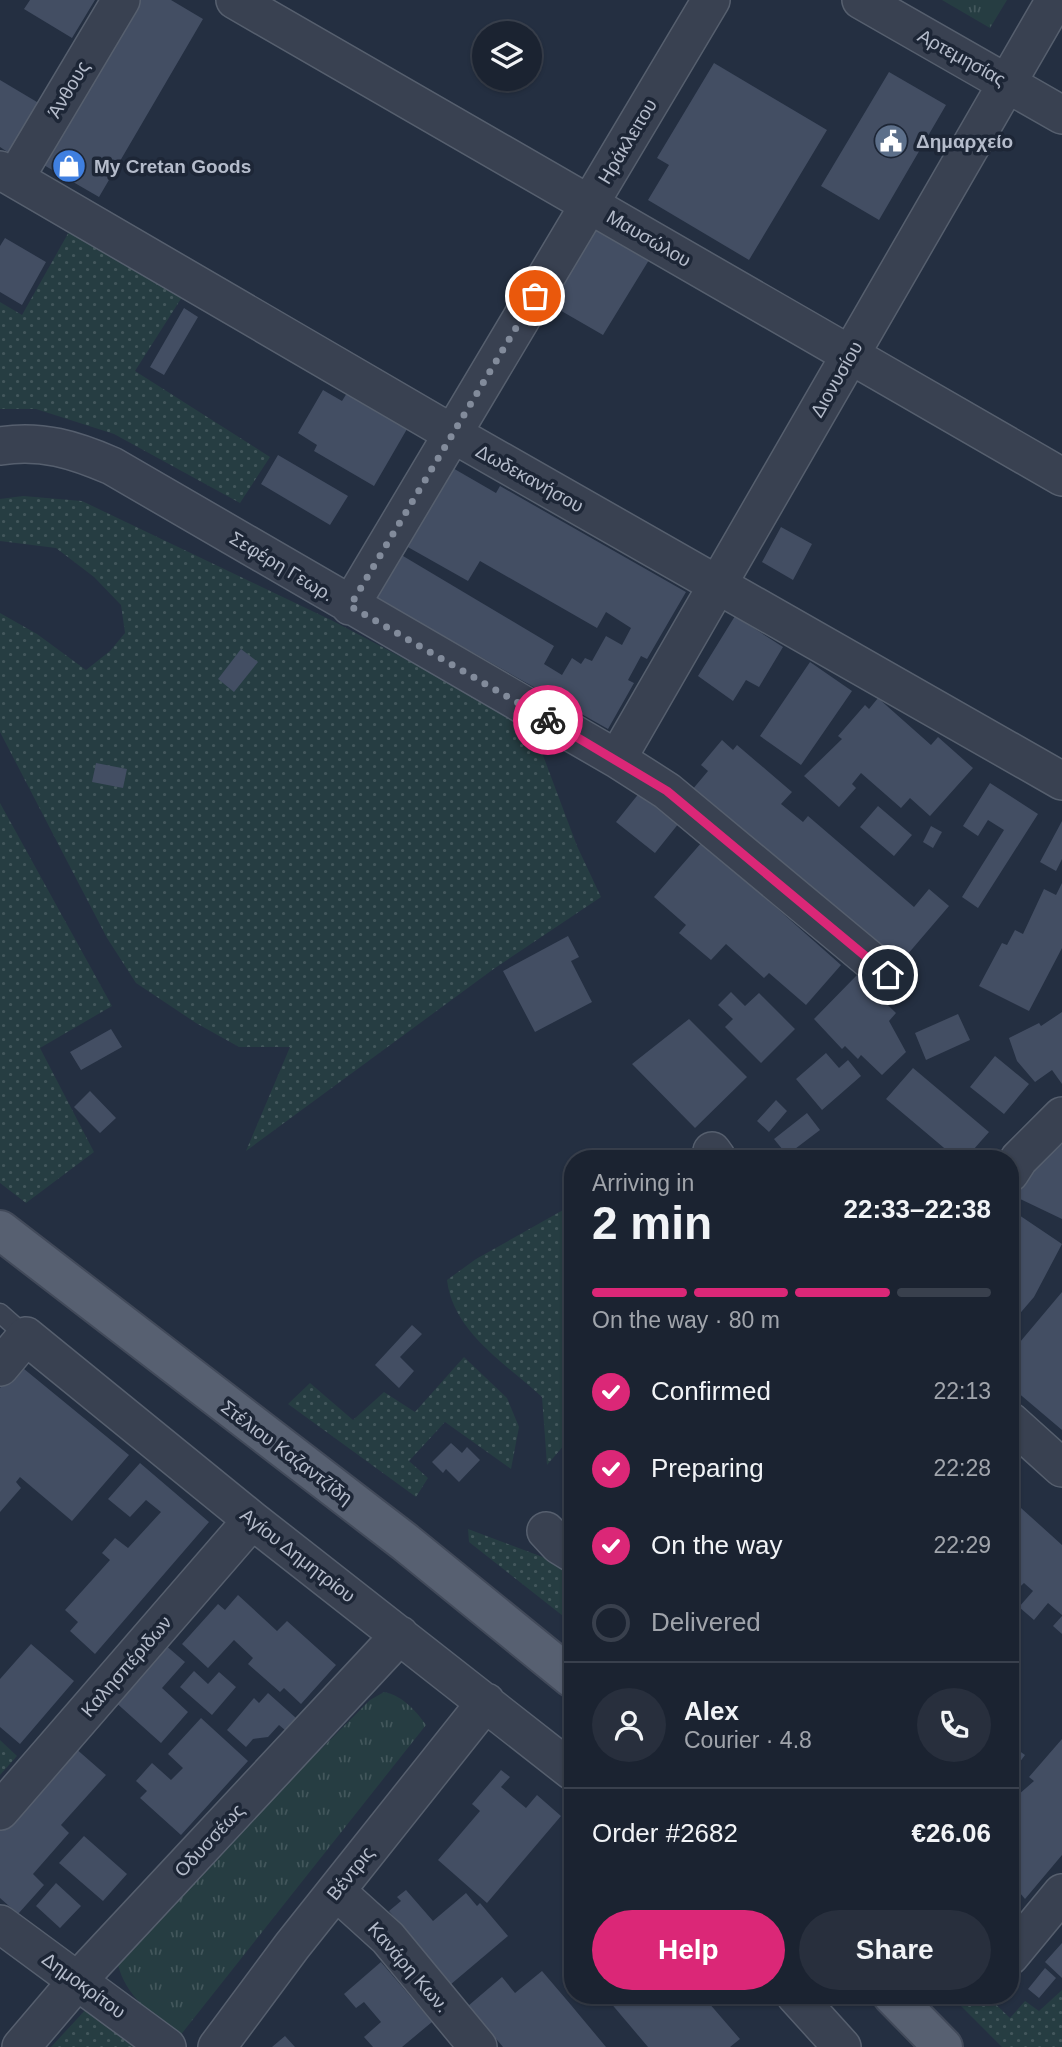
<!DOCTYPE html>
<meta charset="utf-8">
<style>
body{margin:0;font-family:Arial,sans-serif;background:#282f3d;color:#f1f3f6;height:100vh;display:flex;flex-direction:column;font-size:26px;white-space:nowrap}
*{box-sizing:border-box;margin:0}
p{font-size:23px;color:#a0a4ab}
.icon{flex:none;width:38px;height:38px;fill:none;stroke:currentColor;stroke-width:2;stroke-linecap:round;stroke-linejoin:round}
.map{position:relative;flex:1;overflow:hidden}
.panel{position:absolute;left:564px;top:1150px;width:455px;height:854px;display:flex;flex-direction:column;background:#1b2331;border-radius:28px;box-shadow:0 2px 5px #0004,0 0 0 2px #39404d}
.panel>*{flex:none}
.fabs{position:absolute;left:472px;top:21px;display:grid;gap:14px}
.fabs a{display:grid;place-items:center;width:70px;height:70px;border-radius:50%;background:#1b2331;box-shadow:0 2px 5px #0004,0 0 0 2px #39404d;font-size:35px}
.pin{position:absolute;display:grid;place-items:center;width:60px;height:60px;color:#fff;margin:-30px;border:4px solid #fff;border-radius:50%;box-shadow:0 2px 7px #0007}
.courier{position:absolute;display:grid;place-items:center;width:70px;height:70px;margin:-35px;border:5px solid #db2777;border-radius:50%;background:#fff;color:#222;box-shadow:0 2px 9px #0007}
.headline em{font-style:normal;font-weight:700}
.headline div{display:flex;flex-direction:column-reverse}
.headline{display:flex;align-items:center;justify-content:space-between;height:119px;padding:0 28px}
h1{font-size:46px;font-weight:700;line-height:52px}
.bar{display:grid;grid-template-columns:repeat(4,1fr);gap:10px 7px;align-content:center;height:84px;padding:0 28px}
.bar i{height:9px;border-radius:5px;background:#39404d}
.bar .selected{background:#db2777}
.bar p{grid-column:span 4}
.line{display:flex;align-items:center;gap:18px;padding:0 28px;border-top:2px solid #39404d}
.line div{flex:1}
.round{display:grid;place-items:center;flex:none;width:74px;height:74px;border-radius:37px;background:#282f3d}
ol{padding:0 28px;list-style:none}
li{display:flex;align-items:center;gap:21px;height:77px}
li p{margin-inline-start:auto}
li .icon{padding:7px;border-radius:50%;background:#db2777;color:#fff;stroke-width:4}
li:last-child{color:#a0a4ab}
li i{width:38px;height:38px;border:4px solid #39404d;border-radius:50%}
.button{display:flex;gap:14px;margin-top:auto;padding:14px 28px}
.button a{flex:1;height:80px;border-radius:42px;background:#db2777;color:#fff;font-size:28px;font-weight:700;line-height:80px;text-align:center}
.button a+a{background:#282f3d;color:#f1f3f6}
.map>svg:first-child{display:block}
</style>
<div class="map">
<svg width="1062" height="2047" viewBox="0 0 1062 2047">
<defs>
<pattern id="grass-dots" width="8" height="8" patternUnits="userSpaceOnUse" patternTransform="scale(1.75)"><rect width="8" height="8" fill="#263d42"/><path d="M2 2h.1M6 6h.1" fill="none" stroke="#43575c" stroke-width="1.8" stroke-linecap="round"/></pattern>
<pattern id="park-tufts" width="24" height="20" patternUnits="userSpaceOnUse" patternTransform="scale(1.75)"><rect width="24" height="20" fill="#263d42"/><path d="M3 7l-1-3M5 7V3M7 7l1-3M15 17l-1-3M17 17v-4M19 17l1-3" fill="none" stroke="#43575c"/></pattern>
</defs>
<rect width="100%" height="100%" fill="#242f41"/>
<path fill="url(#grass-dots)" d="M70,230L184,294L135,371L270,457L240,503L114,434L36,409H0V302L22,315Z
M23,496L82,501L333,621L532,726L577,846L601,897L495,968L246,1151L290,1047H239L196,1023L136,983L107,938L0,732V613L37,634L86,670L110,651L125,633L121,605L94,577L56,548L0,541V499Z
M0,803L112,1006L40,1048L94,1152L26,1203L0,1183Z
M572,1205V1436L547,1465L542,1397C506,1364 453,1332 447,1280L476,1259Z
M464,1357L507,1398L519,1427L511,1469L445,1422L409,1461L428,1478L416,1497L288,1404L310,1383L353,1420L384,1392L415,1412Z
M468,1529L572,1568V1623L469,1542Z
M0,1740L17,1756L0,1775Z
M1062,1990V2047H1002L950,1995H986L1010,2018L1025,2001L1039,2011Z
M89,2006L148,2047H51Z"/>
<path fill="url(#park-tufts)" d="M942,0H1007L990,28Z
M384,1692C402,1695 416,1711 426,1725L179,2037C155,2017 126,1997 118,1965L266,1804L370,1700Z"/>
<path fill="#434e63" d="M30,0H95L72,38L24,9Z
M139,0H171L203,19L99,197L42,164Z
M714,63L827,130L749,260L648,200L669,165L657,158Z
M889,72L946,105L879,220L821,186Z
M0,80L42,105L12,155L0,147Z
M596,229L649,260L603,335L551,305Z
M5,238L46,262L22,305L0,292V246Z
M184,308L198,317L164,375L150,367Z
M323,390L342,401L347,393L407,429L374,486L314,451L317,445L298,433Z
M278,455L348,496L330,525L261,484Z
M451,467L496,493L500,486L686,592L647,659L641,656L628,680L634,683L608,729L373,596L398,553L554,646L544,664L562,675L572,658L581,664L585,658L592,661L606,636L622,645L631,628L606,612L597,628L480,561L468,581L406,546Z
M781,527L812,544L793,580L762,562Z
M735,616L783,647L759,687L746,680L733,701L698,676Z
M241,649L258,662L234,692L218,679Z
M810,662L852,691L801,765L760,736Z
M878,698L931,745L938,737L973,768L930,816L910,798L901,808L861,773L852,784L856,788L839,807L804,776L842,739L838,736L865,705L869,709Z
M722,740L733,750L737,745L792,792L781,804L803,822L808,816L914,907L929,889L949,906L901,962L873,939L867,945L692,790L708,771L701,765Z
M96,763L127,769L123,788L92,782Z
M990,783L1038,814L978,908L962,897L1004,830L988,820L978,836L963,826Z
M640,792L679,823L655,853L616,822Z
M878,806L912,835L894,856L860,827Z
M1062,821V859L1056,871L1040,862Z
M931,826L942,832L933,848L923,842Z
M702,842L841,965L806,1005L769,973L764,978L726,944L711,960L679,933L686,925L654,897Z
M1062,883V948L1029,1011L979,986L1002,943L1007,945L1015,930L1023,934L1044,889L1056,895Z
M568,936L579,957L571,961L592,1002L535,1032L503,971Z
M857,975L896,1013L889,1021L906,1052L882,1075L861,1055L858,1059L845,1046L842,1049L814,1019Z
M731,992L745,1006L759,993L795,1029L761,1063L725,1027L733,1019L718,1005Z
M1062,1012V1084L1052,1070L1035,1082L1017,1061L1009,1038L1039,1023L1041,1026Z
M958,1014L970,1040L926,1060L915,1033Z
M689,1019L747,1077L695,1128L632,1064Z
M111,1029L122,1047L81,1070L70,1052Z
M826,1053L839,1068L848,1060L861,1076L822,1110L796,1079Z
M995,1056L1029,1084L1004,1114L970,1087Z
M913,1068L989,1132L966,1158H956L886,1099Z
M90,1091L116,1118L100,1133L74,1107Z
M776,1100L787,1111L769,1132L757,1121Z
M807,1113L820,1130L787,1155L774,1139Z
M1055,1135L1062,1145V1219L1016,1197L1034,1152Z
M1010,1209L1062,1244L1034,1297L1010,1325Z
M1062,1292V1430L1010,1386V1354Z
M412,1325L422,1334L400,1357L414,1371L399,1388L375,1365Z
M18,1364L129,1455L72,1521L20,1477L16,1482L21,1488L0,1512V1388Z
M451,1443L462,1453L467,1447L480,1460L459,1482L446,1469L443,1473L432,1462Z
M140,1463L209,1522L95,1654L70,1631L78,1622L65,1610L110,1560L102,1553L115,1538L128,1548L161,1512L146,1500L130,1517L108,1499Z
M1010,1498L1062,1545V1615L1048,1603L1034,1620L1019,1607L1033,1591L1024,1583L1010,1596Z
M238,1595L277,1631L287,1621L336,1665L301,1704L284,1688L280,1692L248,1664L253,1658L234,1640L208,1668L182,1644L218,1604L225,1610Z
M1062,1616V1634L1053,1626Z
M31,1644L74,1681L20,1744L0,1727V1679Z
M164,1644L185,1662L162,1688L188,1712L161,1743L113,1700Z
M194,1671L208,1684L219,1672L236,1687L212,1715L180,1687Z
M268,1693L296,1718L285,1730L279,1725L268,1737L253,1739L246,1747L227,1730L254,1698L259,1703Z
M201,1718L248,1761L181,1835L140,1798L147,1791L136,1781L152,1763L171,1780L183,1768L168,1754Z
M1062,1739V1855L1025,1899L1010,1881V1802L1034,1781L1029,1777Z
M1010,1744L1025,1755L1010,1775Z
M74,1747L106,1775L61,1825L69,1833L33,1874L44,1885L18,1914L0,1898V1831Z
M501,1770L510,1777L501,1787L526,1808L537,1795L561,1816L487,1903L438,1860L480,1811L472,1804Z
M84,1836L127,1874L103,1901L59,1863Z
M56,1883L81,1906L60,1928L36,1906Z
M406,1890L433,1921L466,1893L477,1906L480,1903L508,1936L450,1985L389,1911L401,1901L397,1897Z
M1062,1943V1978L1045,1962Z
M381,1962L432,2022L402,2047H373L364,2037L381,2022L364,2002L356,2008L344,1994Z
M1045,1968L1056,1978L1039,1998L1028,1989Z
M542,1971L571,2005L606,2047H503L468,2006L502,1977L515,1993Z
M604,1995H702L740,2039L730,2047H648Z
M285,2036L295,2047H272Z"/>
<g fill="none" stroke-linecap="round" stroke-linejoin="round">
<g stroke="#565f6e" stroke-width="21">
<path id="lane" d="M0,1313L26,1336"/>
</g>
<g stroke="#565f6e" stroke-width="40">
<path id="street" d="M235,0L1062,477
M861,0L1062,115
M0,170L453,434L1062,781
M15,178L121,0
M0,446C41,439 75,450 112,466L617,759L667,791L888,975
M350,606L711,0
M617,759L1055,0
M712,1151L717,1158
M1010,1173L1019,1159L1062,1116
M0,1367L26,1336L252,1520L572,1771
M1010,1421L1062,1468
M546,1531L559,1545L572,1553
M0,1811L252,1520
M336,1891L388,1938L478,2047
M0,1924L167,2047
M1010,1956L1062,1893
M795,1995L842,2047
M21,2047L78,1980L400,1635
M217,2047L292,1946L486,1702"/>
</g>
<g stroke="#424a5a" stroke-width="42">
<path id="primary" d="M0,1230L405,1542L572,1678
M892,1995L943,2047"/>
</g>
<use href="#lane" stroke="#394151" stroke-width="18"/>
<use href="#street" stroke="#394151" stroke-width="37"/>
<use href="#primary" stroke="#576071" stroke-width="38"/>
</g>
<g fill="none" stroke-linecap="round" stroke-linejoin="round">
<path stroke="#828b9b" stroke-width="7" stroke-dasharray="0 12.6" d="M535,296L350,606L548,720"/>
<path stroke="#db2777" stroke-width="9" d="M548,720L667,791L888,975"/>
</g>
<defs>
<g id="civic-disc" transform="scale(1.75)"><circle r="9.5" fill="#5c6f8a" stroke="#1d2636"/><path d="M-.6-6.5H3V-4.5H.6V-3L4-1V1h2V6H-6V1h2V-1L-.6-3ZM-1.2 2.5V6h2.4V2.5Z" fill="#fff"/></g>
<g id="shop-disc" transform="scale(1.75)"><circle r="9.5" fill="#3f7fe0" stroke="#1d2636"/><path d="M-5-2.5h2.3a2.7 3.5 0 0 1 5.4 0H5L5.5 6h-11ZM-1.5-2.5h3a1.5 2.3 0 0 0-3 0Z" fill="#fff"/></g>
</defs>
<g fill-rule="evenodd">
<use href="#civic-disc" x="891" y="141"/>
<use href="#shop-disc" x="69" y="166"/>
</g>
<g text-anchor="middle" stroke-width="7" stroke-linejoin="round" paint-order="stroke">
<g font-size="19" fill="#b5bccb" stroke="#1d2636">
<text transform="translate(962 57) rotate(29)" y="7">Αρτεμησίας</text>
<text transform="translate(68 89) rotate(-59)" y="7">Άνθους</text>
<text transform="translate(627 141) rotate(-59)" y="7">Ηράκλειτου</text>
<text transform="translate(649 238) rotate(30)" y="7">Μαυσώλου</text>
<text transform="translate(836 379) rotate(-60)" y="7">Διονυσίου</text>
<text transform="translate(530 478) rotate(29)" y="7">Δωδεκανήσου</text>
<text transform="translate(282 566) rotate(31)" y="7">Σεφέρη Γεωρ.</text>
<text transform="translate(287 1452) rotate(37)" y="7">Στέλιου Καζαντζίδη</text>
<text transform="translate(298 1555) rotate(38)" y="7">Αγίου Δημητρίου</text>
<text transform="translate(126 1666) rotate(-49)" y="7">Καλησπέριδων</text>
<text transform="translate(209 1840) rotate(-47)" y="7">Οδυσσέως</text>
<text transform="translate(350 1873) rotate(-51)" y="7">Βέντρις</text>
<text transform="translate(409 1967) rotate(49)" y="7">Κανάρη Κων.</text>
<text transform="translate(84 1985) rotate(36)" y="7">Δημοκρίτου</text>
</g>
<g font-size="19" font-weight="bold" fill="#b5bccb" stroke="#1d2636" text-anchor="start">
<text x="916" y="148">Δημαρχείο</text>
<text x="94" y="173">My Cretan Goods</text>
</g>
</g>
</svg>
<div class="fabs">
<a><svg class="icon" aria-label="layers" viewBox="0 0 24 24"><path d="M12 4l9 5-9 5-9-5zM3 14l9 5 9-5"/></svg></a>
</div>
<div class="pin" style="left:535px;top:296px;background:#ea580c"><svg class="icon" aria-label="bag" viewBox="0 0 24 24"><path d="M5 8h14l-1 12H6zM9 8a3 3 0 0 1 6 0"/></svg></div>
<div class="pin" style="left:888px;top:975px;background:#1f2937"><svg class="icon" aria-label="home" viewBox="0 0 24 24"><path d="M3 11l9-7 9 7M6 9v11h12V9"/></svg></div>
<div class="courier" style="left:548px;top:720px"><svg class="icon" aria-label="bike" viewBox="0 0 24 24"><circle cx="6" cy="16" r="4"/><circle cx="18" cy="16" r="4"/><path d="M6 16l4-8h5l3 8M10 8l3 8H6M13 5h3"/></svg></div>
<section class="panel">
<div class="headline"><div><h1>2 min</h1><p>Arriving in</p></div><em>22:33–22:38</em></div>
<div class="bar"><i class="selected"></i><i class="selected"></i><i class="selected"></i><i></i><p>On the way · 80 m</p></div>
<ol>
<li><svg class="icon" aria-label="check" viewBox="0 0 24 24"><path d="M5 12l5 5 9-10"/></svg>Confirmed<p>22:13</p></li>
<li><svg class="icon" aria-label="check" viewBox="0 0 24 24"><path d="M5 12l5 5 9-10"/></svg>Preparing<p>22:28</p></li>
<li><svg class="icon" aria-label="check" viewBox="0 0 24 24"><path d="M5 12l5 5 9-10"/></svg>On the way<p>22:29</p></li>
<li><i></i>Delivered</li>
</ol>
<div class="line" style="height:126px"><a class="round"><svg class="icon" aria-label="person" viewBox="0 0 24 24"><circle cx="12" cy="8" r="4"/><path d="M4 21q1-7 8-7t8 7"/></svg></a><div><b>Alex</b><p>Courier · 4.8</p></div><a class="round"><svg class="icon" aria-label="phone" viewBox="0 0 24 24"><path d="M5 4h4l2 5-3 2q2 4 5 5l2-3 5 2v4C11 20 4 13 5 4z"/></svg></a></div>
<div class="line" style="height:91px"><div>Order #2682</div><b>€26.06</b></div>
<div class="button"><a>Help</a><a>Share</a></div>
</section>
</div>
